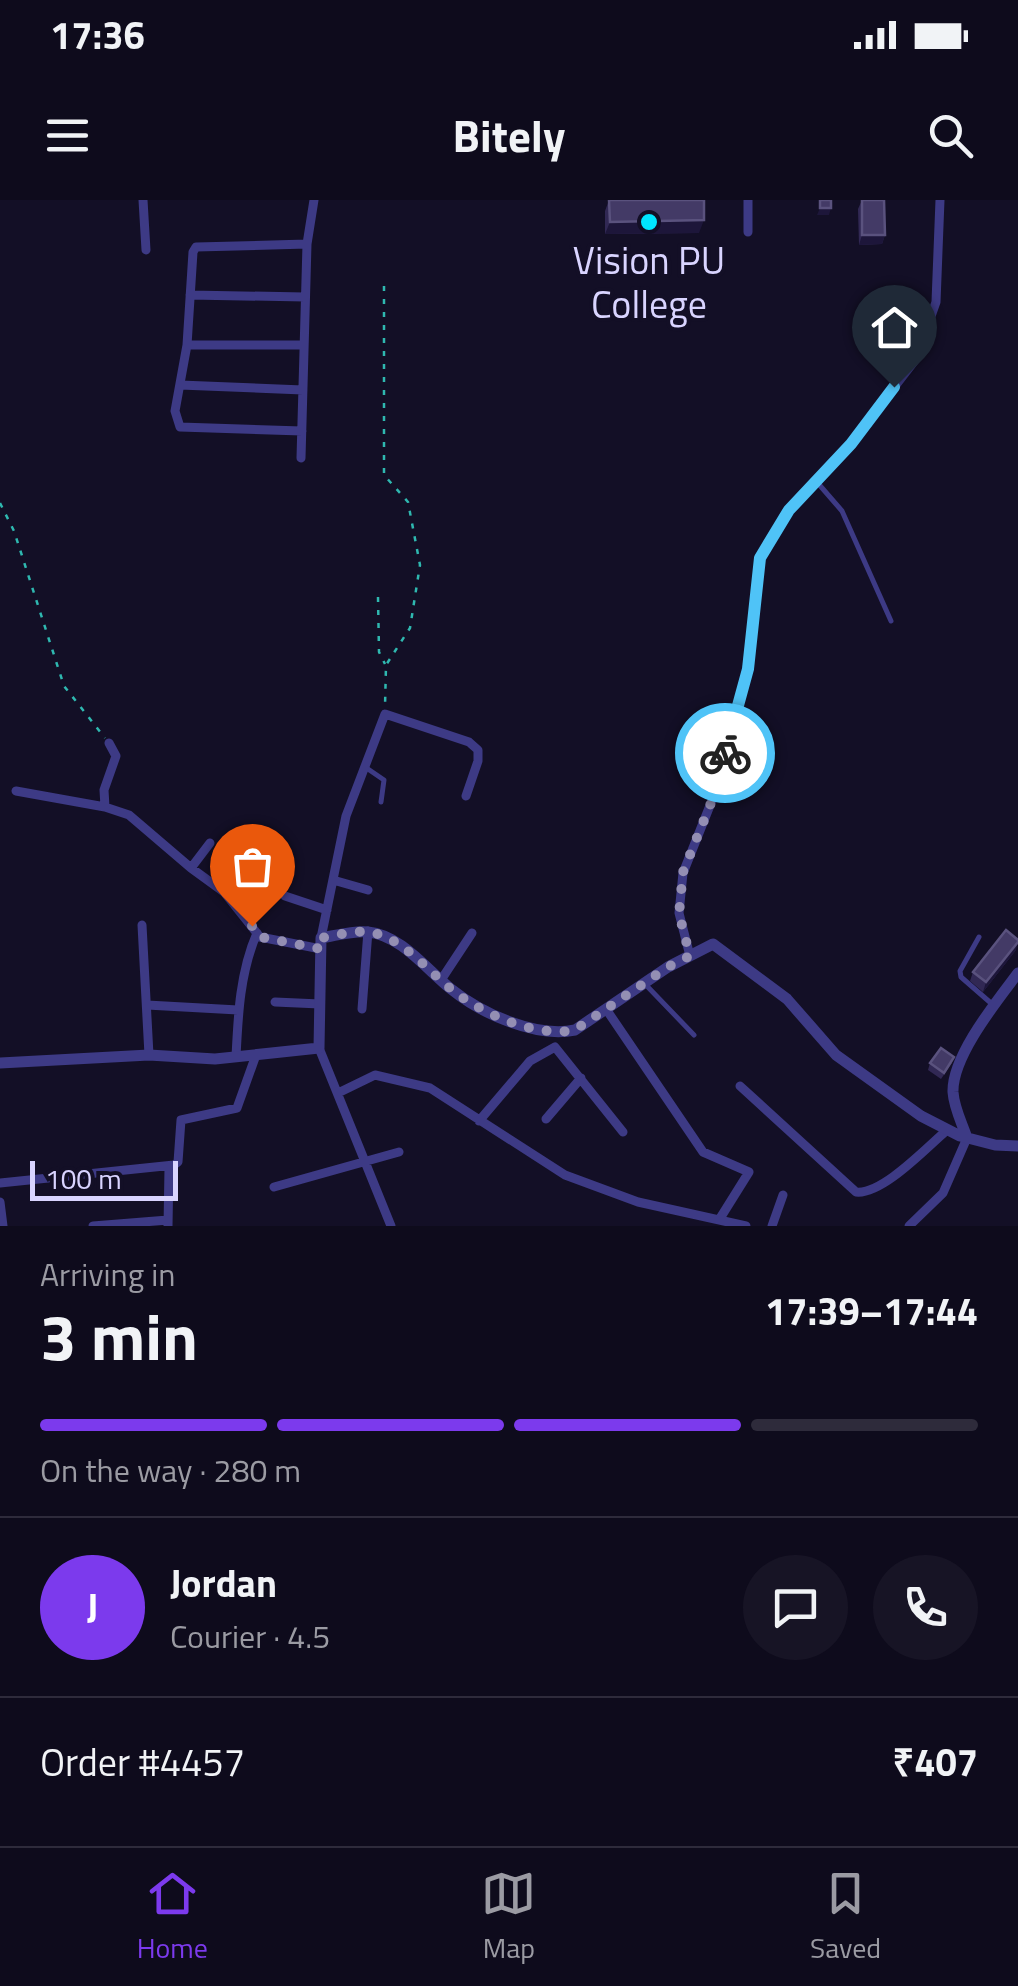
<!DOCTYPE html>
<meta charset="utf-8">
<style>
body{margin:0;font-family:"Titillium Web",sans-serif;background:#171425;color:#f1f3f6;height:100vh;display:flex;flex-direction:column;font-size:38px;white-space:nowrap}
*{box-sizing:border-box;margin:0}
p{font-size:32px;color:#9b9ba3}
.icon{flex:none;width:55px;height:55px;fill:none;stroke:currentColor;stroke-width:2;stroke-linecap:round;stroke-linejoin:round}
.map{position:relative;height:1026px;overflow:hidden}
.panel{display:flex;flex-direction:column;background:#0e0b1c;flex:1}
.panel>*{flex:none}
.scale{position:absolute;left:30px;bottom:25px;width:148px;box-sizing:border-box;padding-left:10px;border:5px solid #d9d4ff;border-top:0;font-size:28px;line-height:35px;white-space:nowrap;color:#d9d4ff;-webkit-text-stroke:8px #130f26;paint-order:stroke}
.pin{position:absolute;display:grid;place-items:center;width:85px;height:85px;color:#fff;margin:-102px -42px;border-radius:50% 50% 50% 0;rotate:-45deg;box-shadow:0 0 10px #0007}
.pin .icon{rotate:45deg}
.courier{position:absolute;display:grid;place-items:center;width:100px;height:100px;margin:-50px;border:8px solid #4fc3f7;border-radius:50%;background:#fff;color:#222;box-shadow:0 2px 12px #0007}
.summary em{font-style:normal;font-weight:700}
.summary div{display:flex;flex-direction:column-reverse}
.summary{display:flex;align-items:center;justify-content:space-between;height:170px;padding:0 40px}
h1{font-size:65px;font-weight:700;line-height:75px}
.bar{display:grid;grid-template-columns:repeat(4,1fr);gap:15px 10px;align-content:center;height:120px;padding:0 40px}
.bar i{height:12px;border-radius:8px;background:#2e2b3b}
.bar .selected{background:#7c3aed}
.bar p{grid-column:span 4}
.line{display:flex;align-items:center;gap:25px;padding:0 40px;border-top:2px solid #2e2b3b}
.line div{flex:1}
.round{display:grid;place-items:center;flex:none;width:105px;height:105px;border-radius:52px;background:#171425}
.status{display:flex;justify-content:space-between;align-items:center;height:70px;padding:0 50px;background:#0e0b1c;direction:ltr}
.status svg{height:28px;fill:currentColor}
header{display:flex;justify-content:space-between;align-items:center;height:130px;padding:0 40px;background:#0e0b1c;font-size:45px;font-weight:700}
.tab-bar{display:flex;justify-content:space-around;align-items:center;height:140px;border-top:2px solid #2e2b3b;background:#0e0b1c;font-size:28px;color:#9b9ba3}
.tab-bar a{display:grid;justify-items:center;gap:5px}
.tab-bar .selected{color:#7c3aed}
.map>svg:first-child{display:block}
</style>
<div class="status"><b>17:36</b><svg viewBox="0 0 49 12"><path d="M0 12V9h3v3zM5 12V6h3v6zM10 12V3h3v9zM15 12V0h3v12zM26 1h20v11H26zM47 4h2v5h-2z"/></svg></div>
<header><svg class="icon" aria-label="menu" viewBox="0 0 24 24"><path d="M4 6h16M4 12h16M4 18h16"/></svg>Bitely<svg class="icon" aria-label="search" viewBox="0 0 24 24"><circle cx="10" cy="10" r="6"/><path d="M15 15l6 6"/></svg></header>
<div class="map">
<svg width="1018" height="1026" viewBox="0 0 1018 1026">
<rect width="100%" height="100%" fill="#130f26"/>
<g fill="none" stroke-linecap="round" stroke-linejoin="round">
<path stroke="#2fb8b0" stroke-width="2.5" stroke-dasharray="5 8" stroke-linecap="butt" d="M384,86V275L408,302L420,365L410,428L386,465L385,507
M0,303L14,331L64,486L105,538
M378,397L379,452L385,464"/>
<path stroke="#3d3a85" stroke-width="5" d="M816,281L842,311L891,421
M365,567L384,580L381,602
M979,737L960,771L961,777L992,804
M644,783L694,835"/>
<path stroke="#3d3a85" stroke-width="9" d="M143,0L146,50
M748,0V32
M190,95L305,97
M187,145H304
M180,185L303,190
M302,231L180,227L175,211L187,145L193,52L196,47L307,44
M301,258L307,44L314,0
M16,591L105,607L129,615L191,668L224,692L260,737L321,749
M105,607L104,590L116,556L109,543
M191,668L210,643
M333,680L368,690
M285,696L327,710
M142,725L149,855
M321,738L346,616L385,514L469,542L478,550V561L466,596
M690,756L679,713L683,673L715,593L747,469L760,358L789,310L851,243L916,159L936,102L940,0
M441,780L472,733
M275,802L320,804
M147,805L238,810
M362,809L368,731
M606,809L703,952L749,972L719,1020
M319,848L391,1026
M236,857C238,815 240,772 257,733
M740,886L856,992C882,995 926,948 946,931
M338,893L375,875L430,888L565,975L638,1002L746,1026
M546,919L581,878
M479,921L530,861L555,847L623,932
M0,983L174,965L178,962L181,920L237,908L256,855
M274,987L399,952
M0,1002L3,1026
M93,1026L168,1020
M168,1026L169,968
M772,1026L783,995
M909,1026L943,993L967,938"/>
<path stroke="#3d3a85" stroke-width="11" d="M0,863L149,855L215,859L319,848L321,738C335,736 354,730 368,732C401,735 427,770 451,789C482,814 536,838 575,830L668,767L713,744L787,799L836,855L921,916L960,936L995,945L1018,946
M967,938C962,923 954,908 953,892C952,856 997,801 1018,773"/>
</g>
<path fill="#312854" d="M609,0L699,33L605,34V11Z
M862,0L885,35L882,44L859,45L858,9Z
M1016,750L983,792L970,781L973,772Z
M930,863H952L941,879L928,870Z"/>
<path fill="#1d163a" d="M820,8H831L829,15H817Z
M704,20L699,33L605,34L610,22Z
M862,35H885L882,44L859,45Z
M1018,742L1016,750L983,792L986,782Z"/>
<path fill="#433a66" stroke="#5a527e" stroke-width="2.5" d="M609,0H704V20L610,22Z
M820,0H831V8H820Z
M862,0H884L885,35H862Z
M1006,730L1018,740V742L986,782L973,772Z
M941,848L954,857L944,873L930,863Z"/>
<g fill="none" stroke-linecap="round" stroke-linejoin="round">
<path stroke="#948fb3" stroke-width="10" stroke-dasharray="0 18" d="M252,726L260,737L321,749V738C335,736 354,730 368,732C401,736 427,770 451,789C482,814 536,838 575,830L668,767L690,756L679,714L683,672L715,593L725,553"/>
<path stroke="#4fc3f7" stroke-width="12" d="M725,553L748,469L760,358L789,310L851,244L894,187"/>
</g>
<circle fill="#00e5ff" stroke="#130f26" stroke-width="4" cx="649" cy="22" r="10"/>
<g text-anchor="middle" stroke-width="8" stroke-linejoin="round" paint-order="stroke">
<g font-size="38" fill="#d9d4ff" stroke="#130f26">
<text x="649" y="74">Vision PU<tspan x="649" dy="44">College</tspan></text>
</g>
</g>
</svg>
<div class="scale">100 m</div>
<div class="pin" style="left:252px;top:726px;background:#ea580c"><svg class="icon" aria-label="bag" viewBox="0 0 24 24"><path d="M5 8h14l-1 12H6zM9 8a3 3 0 0 1 6 0"/></svg></div>
<div class="pin" style="left:894px;top:187px;background:#1f2937"><svg class="icon" aria-label="home" viewBox="0 0 24 24"><path d="M3 11l9-7 9 7M6 9v11h12V9"/></svg></div>
<div class="courier" style="left:725px;top:553px"><svg class="icon" aria-label="bike" viewBox="0 0 24 24"><circle cx="6" cy="16" r="4"/><circle cx="18" cy="16" r="4"/><path d="M6 16l4-8h5l3 8M10 8l3 8H6M13 5h3"/></svg></div>
</div>
<section class="panel">
<div class="summary"><div><h1>3 min</h1><p>Arriving in</p></div><em>17:39–17:44</em></div>
<div class="bar"><i class="selected"></i><i class="selected"></i><i class="selected"></i><i></i><p>On the way · 280 m</p></div>
<div class="line" style="height:180px"><b class="round" style="background:#7c3aed;color:#fff">J</b><div><b>Jordan</b><p>Courier · 4.5</p></div><a class="round"><svg class="icon" aria-label="chat" viewBox="0 0 24 24"><path d="M4 5h16v11H9l-5 4z"/></svg></a><a class="round"><svg class="icon" aria-label="phone" viewBox="0 0 24 24"><path d="M5 4h4l2 5-3 2q2 4 5 5l2-3 5 2v4C11 20 4 13 5 4z"/></svg></a></div>
<div class="line" style="height:130px"><div>Order #4457</div><b>₹407</b></div>
</section>
<nav class="tab-bar">
<a class="selected"><svg class="icon" aria-label="home" viewBox="0 0 24 24"><path d="M3 11l9-7 9 7M6 9v11h12V9"/></svg>Home</a>
<a><svg class="icon" aria-label="map" viewBox="0 0 24 24"><path d="M3 6l6-2 6 2 6-2v14l-6 2-6-2-6 2zM9 4v14M15 6v14"/></svg>Map</a>
<a><svg class="icon" aria-label="saved" viewBox="0 0 24 24"><path d="M7 4h10v16l-5-4-5 4z"/></svg>Saved</a>
</nav>
